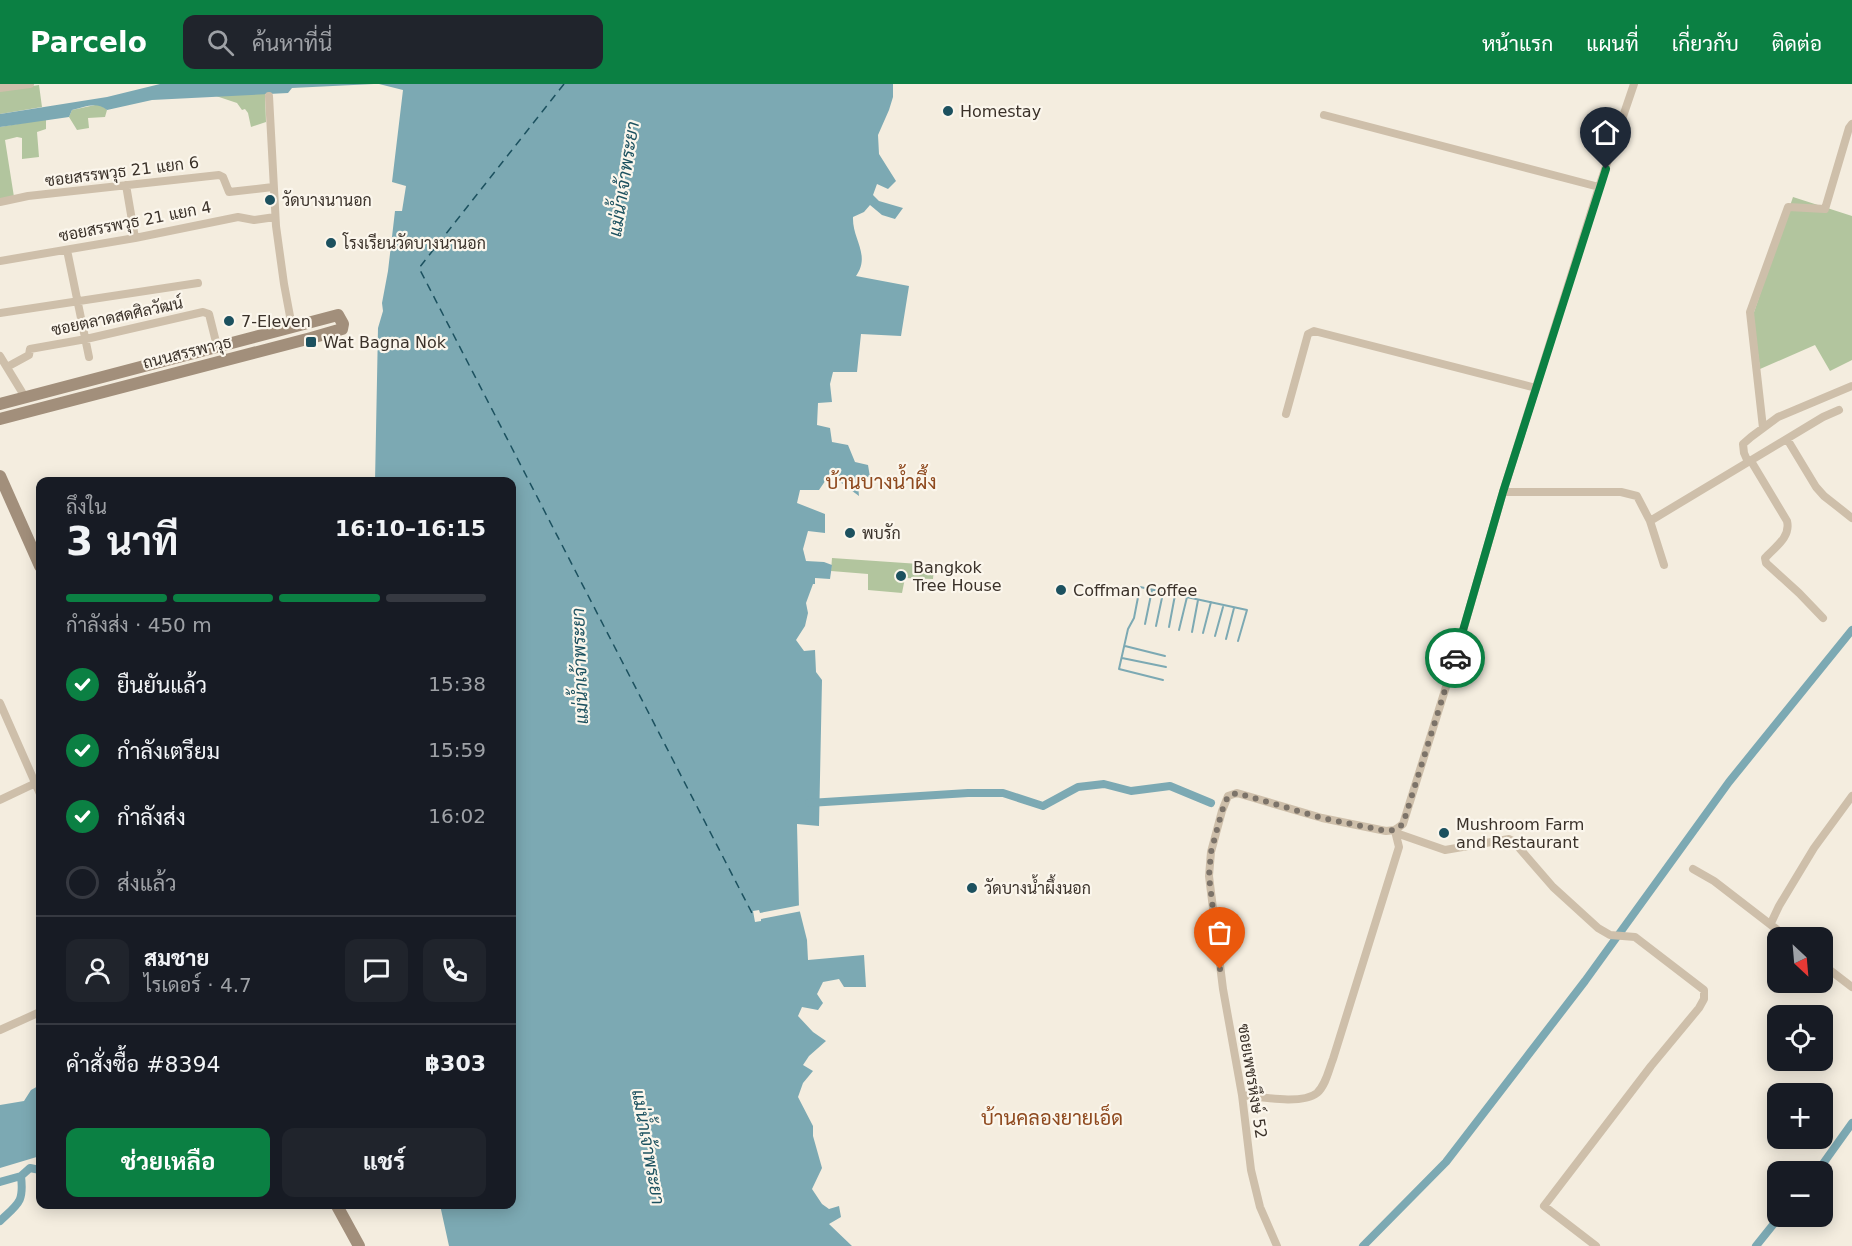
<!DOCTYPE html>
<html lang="th">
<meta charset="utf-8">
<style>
body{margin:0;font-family:"DejaVu Sans",Sarabun,sans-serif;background:#20242c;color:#f1f3f6;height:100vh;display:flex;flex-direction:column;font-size:22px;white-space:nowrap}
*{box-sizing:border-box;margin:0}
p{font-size:20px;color:#9ea1a6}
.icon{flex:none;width:33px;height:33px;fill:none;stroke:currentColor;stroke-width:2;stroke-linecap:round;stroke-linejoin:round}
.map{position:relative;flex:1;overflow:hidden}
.drawer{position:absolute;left:36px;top:393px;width:480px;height:732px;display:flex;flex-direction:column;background:#171b24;border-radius:12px;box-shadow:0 3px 15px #0003}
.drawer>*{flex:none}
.needle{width:39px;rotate:154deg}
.controls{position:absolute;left:1767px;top:843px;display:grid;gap:12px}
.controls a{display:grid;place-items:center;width:66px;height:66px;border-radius:12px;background:#171b24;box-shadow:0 3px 15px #0003;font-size:30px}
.pin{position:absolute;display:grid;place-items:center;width:51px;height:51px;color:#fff;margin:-62px -26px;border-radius:50% 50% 50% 0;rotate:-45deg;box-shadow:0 0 6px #0007}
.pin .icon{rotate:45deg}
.courier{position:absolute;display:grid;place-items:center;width:60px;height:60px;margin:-30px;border:4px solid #0b8043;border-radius:50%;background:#fff;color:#222;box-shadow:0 2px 8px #0007}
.summary em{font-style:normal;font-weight:700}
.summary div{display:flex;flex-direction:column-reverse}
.summary{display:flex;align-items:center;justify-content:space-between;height:102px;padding:0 30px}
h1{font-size:39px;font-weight:700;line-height:45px}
.bar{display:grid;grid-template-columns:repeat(4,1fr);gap:9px 6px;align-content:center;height:72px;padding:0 30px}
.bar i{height:8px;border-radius:4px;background:#363941}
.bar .selected{background:#0b8043}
.bar p{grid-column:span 4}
.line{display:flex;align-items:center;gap:15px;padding:0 30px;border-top:2px solid #363941}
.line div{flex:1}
.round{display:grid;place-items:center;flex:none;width:63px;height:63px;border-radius:12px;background:#20242c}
ol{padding:0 30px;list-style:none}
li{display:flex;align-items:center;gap:18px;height:66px}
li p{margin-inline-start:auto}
li .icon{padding:6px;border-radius:50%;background:#0b8043;color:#fff;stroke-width:4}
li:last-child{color:#9ea1a6}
li i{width:33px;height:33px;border:3px solid #363941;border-radius:50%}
.cta{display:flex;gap:12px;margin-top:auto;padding:12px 30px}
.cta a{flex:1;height:69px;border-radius:12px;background:#0b8043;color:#fff;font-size:24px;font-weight:700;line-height:69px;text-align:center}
.cta a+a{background:#20242c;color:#f1f3f6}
header{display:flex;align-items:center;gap:36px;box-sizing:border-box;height:84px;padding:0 30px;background:#0b8043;color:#fff}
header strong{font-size:28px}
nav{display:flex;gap:33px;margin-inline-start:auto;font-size:21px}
.search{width:420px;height:54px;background:#20242c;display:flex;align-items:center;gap:15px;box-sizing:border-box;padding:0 21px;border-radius:12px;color:#9ea1a6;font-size:22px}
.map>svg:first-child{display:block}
</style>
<header>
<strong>Parcelo</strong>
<div class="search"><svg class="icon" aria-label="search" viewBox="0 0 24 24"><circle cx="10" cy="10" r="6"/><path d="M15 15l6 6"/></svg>ค้นหาที่นี่</div>
<nav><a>หน้าแรก</a><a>แผนที่</a><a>เกี่ยวกับ</a><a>ติดต่อ</a></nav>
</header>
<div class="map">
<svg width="1852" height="1162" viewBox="0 0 1852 1162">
<rect width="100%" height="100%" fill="#f4eddf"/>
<path fill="#b2c59e" d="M39,1L42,23L0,30V7Z
M265,9L266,38L251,43L248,29L245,25L242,26L237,19L216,12Z
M95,21H101L107,26L105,33L88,34L89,44L77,46L69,33L72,26Z
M46,35V45L37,48L39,73L22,75V54L17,53L5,56L14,113L0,115V43Z
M1793,113L1852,132V276L1830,287L1815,261L1760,285L1753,231Z
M832,474L934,481L933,495L905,494L902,509L868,506V490L831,487Z"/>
<path fill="#7ca9b3" d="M160,0H374L292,4L288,9L152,16L107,26C96,17 85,23 72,26L69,33L0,43V30L107,13Z
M379,0H893V13L889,26L878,51L879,70L896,97L888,105L877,100L873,111L879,117L903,124L895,135L882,131L870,121L864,128L853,133C852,155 871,171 856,192L909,202L901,252L861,250L857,288H833L830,300L832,318L818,319L817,341L830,344L832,358L848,361L855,378L868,381L870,393L857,392L859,412L840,398L832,387L819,406H800L797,419L825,430V449L808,447L803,465L806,477L824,478L832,481L830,495L815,494V500H813L806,519L808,529L805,542L796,556L804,567L815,566L816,588L822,596L819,742L797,740L799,824L807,856L808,876L864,871L866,903H844L839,895L823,898L817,910L823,919L818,926L802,923L798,932L813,948L826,957L809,972L803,981L813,987L803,999L798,1013L813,1042V1052L822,1084L812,1105L822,1120L829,1125L839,1122L841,1133L829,1140L852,1162H449L440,1121L512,1120V398H375L378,244L383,227L382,219L388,187L395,127H402L406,102L392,98L403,6Z
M40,1001V1072L0,1084V1021L24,1017L31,1006Z"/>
<path fill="#f4eddf" d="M801,821L802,827L761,835V837L755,838L753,827L759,826L760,829Z"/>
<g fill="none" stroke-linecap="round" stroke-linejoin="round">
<path stroke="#7ca9b3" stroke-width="2" d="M1145,540L1152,506
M1156,542L1163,509
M1169,543L1175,511
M1179,546L1187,513
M1192,548L1198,516
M1203,549L1211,518
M1215,552L1223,523
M1226,555L1234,524
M1125,562L1165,572
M1122,574L1166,583
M1163,596L1119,585L1128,545L1134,534L1140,503L1247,526L1238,557"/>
<path stroke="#7ca9b3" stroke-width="8" d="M809,719L968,709H1003L1043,722L1078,703L1104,700L1131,707L1170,702L1211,719
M1817,1088L1852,1039
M0,1098L21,1092L30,1084L40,1086
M0,1137C19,1119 24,1118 21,1092
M1363,1162L1446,1078L1585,897L1729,698L1852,546
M1756,1162L1780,1132"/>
<path stroke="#1c515f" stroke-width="1.5" stroke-dasharray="8 6" stroke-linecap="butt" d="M564,0L419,184L754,833"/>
<path stroke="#cebfaa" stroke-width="8" d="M0,4L30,0
M269,12L276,142L284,200L292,243
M1324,31L1599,103
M126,101L135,154
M0,118L28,112L219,91L223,93L229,108L273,103
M67,166L89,273
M0,177L135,154L238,133L254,136L275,133
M0,229L198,199
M0,272L25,313
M7,283L29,271L30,265L86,255L203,228L209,230L217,262
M1286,330L1308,250L1314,247L1536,304
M1763,344L1750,228L1788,123L1825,125L1849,44L1852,40
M1787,355L1816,403L1824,412L1852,434
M1751,377L1787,437C1791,453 1775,463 1765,474L1766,479L1799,509L1823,534
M1748,378L1744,369L1743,360L1751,353L1778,333L1852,302
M1503,408H1621L1637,412L1650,437L1664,481
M1650,437L1823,333L1839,326
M0,619L40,710
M0,716L40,697
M1396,745L1399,750L1445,766L1509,755L1513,757L1553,803L1598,844L1610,851L1635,853L1704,906V915L1699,924L1651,982L1544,1122L1596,1162
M1693,785L1714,797L1788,854
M1771,839L1779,822L1814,764L1852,712
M1822,880L1852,903
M0,946L40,928
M1242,1011C1261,1013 1302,1021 1317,1009C1326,1001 1329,985 1333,975L1399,763L1395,747
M1277,1162L1260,1123L1251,1086L1242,1011L1223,905L1209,792L1211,768L1222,727L1228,712L1237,709L1322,734L1386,747L1395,746L1403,740L1456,571L1503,408L1599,103L1634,0"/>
<path stroke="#a28f7b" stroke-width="12" d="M0,320L338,231L343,240L342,245L311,254L0,335
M0,392L40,482
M336,1120L359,1162"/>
</g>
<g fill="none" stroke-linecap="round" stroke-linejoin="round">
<path stroke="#7c7369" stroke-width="6" stroke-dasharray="0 10.8" d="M1220,885L1209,792L1211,768L1222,727L1228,712L1237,709L1322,734L1386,747L1395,746L1403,740L1455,574"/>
<path stroke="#0b8043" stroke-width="8" d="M1455,574L1503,408L1606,85"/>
</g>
<g fill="#1c515f" stroke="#fbf6ec" stroke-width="2">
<circle cx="948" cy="27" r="6"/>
<circle cx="270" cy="116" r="6"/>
<circle cx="331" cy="159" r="6"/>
<circle cx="229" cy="237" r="6"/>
<rect x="305" y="252" width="12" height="12" rx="3"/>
<circle cx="850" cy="449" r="6"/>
<circle cx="901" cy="492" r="6"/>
<circle cx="1061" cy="506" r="6"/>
<circle cx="1444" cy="749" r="6"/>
<circle cx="972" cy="804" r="6"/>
</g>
<g text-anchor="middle" stroke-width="4.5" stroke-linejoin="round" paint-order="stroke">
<g font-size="16" fill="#3b322a" stroke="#fbf6ec" text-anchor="start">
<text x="960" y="33">Homestay</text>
<text x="282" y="122">วัดบางนานอก</text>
<text x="343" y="165">โรงเรียนวัดบางนานอก</text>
<text x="241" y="243">7-Eleven</text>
<text x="323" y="264">Wat Bagna Nok</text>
<text x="862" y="455">พบรัก</text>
<text x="913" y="489">Bangkok<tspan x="913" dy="18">Tree House</tspan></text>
<text x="1073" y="512">Coffman Coffee</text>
<text x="1456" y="746">Mushroom Farm<tspan x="1456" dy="18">and Restaurant</tspan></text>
<text x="984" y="810">วัดบางน้ำผึ้งนอก</text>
</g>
<g font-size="16" fill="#3b322a" stroke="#fbf6ec">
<text transform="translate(122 87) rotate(-7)" y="6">ซอยสรรพวุธ 21 แยก 6</text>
<text transform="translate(135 137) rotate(-11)" y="6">ซอยสรรพวุธ 21 แยก 4</text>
<text transform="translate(117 232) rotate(-12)" y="6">ซอยตลาดสดศิลวัฒน์</text>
<text transform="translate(187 268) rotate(-14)" y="6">ถนนสรรพาวุธ</text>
<text transform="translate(1253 997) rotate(81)" y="6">ซอยเพชรหึงษ์ 52</text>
</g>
<g font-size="18" font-style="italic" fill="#1c515f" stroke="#fbf6ec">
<text transform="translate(624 95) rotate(-81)" y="6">แม่น้ำเจ้าพระยา</text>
<text transform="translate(580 582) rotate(-92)" y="6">แม่น้ำเจ้าพระยา</text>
<text transform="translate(648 1063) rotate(80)" y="6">แม่น้ำเจ้าพระยา</text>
</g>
<g font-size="20" fill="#8e491e" stroke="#fbf6ec">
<text x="881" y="405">บ้านบางน้ำผึ้ง</text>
<text x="1052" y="1041">บ้านคลองยายเอ็ด</text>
</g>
</g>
</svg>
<div class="controls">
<a><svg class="needle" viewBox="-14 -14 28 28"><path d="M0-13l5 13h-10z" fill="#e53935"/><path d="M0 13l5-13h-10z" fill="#9ea1a6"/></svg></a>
<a><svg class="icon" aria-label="locate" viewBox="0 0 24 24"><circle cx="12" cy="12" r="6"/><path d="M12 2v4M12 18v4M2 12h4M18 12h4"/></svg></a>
<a>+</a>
<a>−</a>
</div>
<div class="pin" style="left:1220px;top:885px;background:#ea580c"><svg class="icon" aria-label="bag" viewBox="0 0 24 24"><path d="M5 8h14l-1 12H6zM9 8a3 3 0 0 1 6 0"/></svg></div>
<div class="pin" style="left:1606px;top:85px;background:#1f2937"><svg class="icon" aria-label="home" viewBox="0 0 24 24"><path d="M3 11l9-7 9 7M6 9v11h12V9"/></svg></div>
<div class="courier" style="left:1455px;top:574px"><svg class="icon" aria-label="car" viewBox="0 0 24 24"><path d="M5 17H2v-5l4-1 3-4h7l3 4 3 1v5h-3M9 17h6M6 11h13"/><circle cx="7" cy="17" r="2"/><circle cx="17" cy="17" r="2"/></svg></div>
<section class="drawer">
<div class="summary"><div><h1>3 นาที</h1><p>ถึงใน</p></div><em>16:10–16:15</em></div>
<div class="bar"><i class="selected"></i><i class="selected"></i><i class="selected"></i><i></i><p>กำลังส่ง · 450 m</p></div>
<ol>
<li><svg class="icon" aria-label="check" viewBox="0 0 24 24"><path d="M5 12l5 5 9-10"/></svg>ยืนยันแล้ว<p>15:38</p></li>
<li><svg class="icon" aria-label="check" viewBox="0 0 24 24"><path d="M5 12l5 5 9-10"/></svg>กำลังเตรียม<p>15:59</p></li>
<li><svg class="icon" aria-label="check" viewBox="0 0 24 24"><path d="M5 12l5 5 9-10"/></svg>กำลังส่ง<p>16:02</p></li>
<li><i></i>ส่งแล้ว</li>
</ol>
<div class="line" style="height:108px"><a class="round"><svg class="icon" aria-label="person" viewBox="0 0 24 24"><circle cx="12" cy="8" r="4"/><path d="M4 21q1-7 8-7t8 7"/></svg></a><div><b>สมชาย</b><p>ไรเดอร์ · 4.7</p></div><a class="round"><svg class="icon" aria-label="chat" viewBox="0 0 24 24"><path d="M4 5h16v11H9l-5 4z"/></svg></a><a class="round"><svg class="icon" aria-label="phone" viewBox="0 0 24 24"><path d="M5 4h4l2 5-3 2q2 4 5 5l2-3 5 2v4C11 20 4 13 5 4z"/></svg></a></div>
<div class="line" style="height:78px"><div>คำสั่งซื้อ #8394</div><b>฿303</b></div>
<div class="cta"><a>ช่วยเหลือ</a><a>แชร์</a></div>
</section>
</div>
